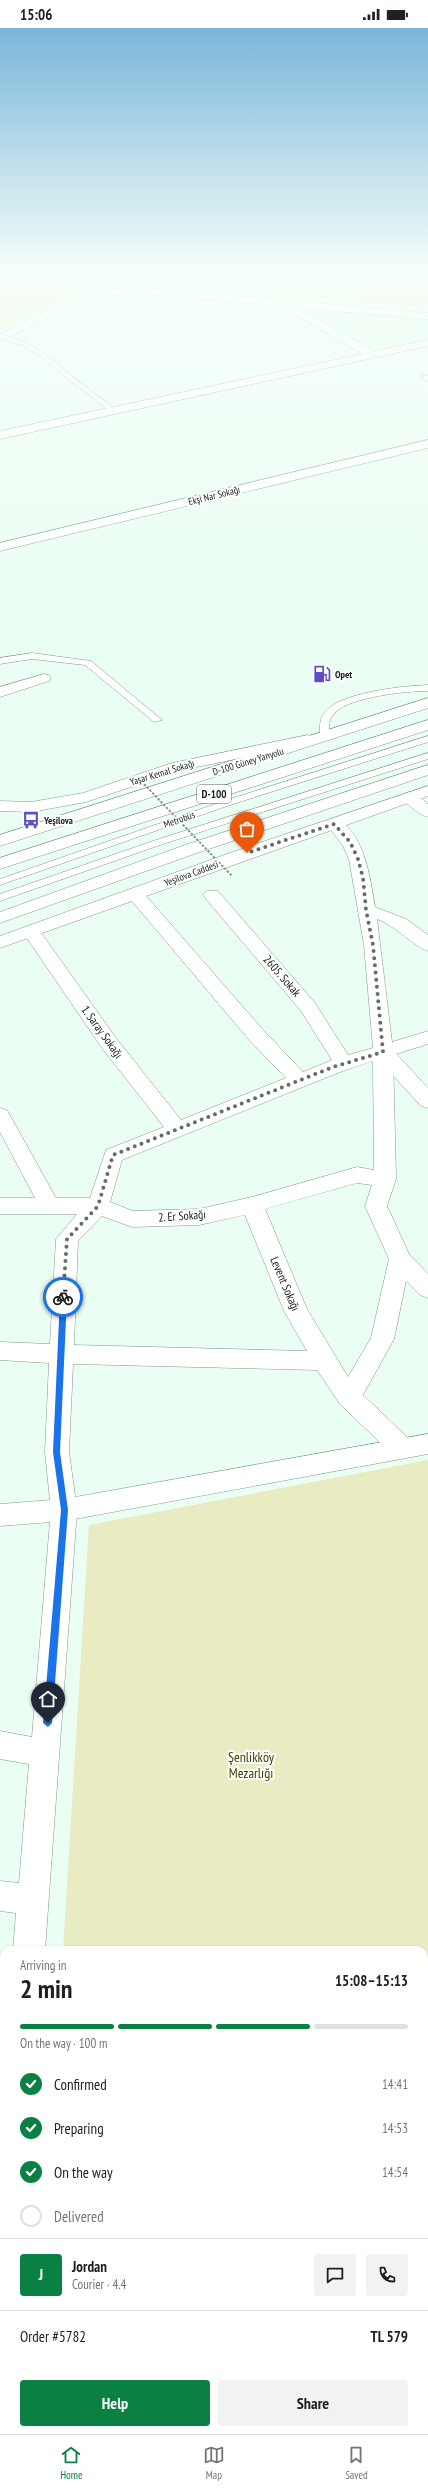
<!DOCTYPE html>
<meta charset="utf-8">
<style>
body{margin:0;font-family:"PT Sans Narrow",sans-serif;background:#f2f2f2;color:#202124;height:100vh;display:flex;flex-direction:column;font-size:15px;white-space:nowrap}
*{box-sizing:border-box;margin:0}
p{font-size:13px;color:#757577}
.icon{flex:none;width:22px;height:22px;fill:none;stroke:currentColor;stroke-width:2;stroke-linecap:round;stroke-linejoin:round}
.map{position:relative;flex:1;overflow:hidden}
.details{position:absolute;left:0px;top:1918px;width:428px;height:488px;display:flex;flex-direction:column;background:#fff;border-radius:12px 12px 0 0;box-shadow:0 1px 3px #0004}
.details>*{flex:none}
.pin{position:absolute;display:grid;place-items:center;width:34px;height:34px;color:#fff;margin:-41px -17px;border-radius:50% 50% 50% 0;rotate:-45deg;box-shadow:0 0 4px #0007}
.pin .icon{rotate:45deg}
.courier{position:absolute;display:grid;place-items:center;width:40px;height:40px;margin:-20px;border:3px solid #1a73e8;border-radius:50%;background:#fff;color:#222;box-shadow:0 1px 5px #0007}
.summary em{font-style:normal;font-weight:700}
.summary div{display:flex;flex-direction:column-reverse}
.summary{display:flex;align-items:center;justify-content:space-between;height:68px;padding:0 20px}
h1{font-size:26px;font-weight:700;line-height:30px}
.bar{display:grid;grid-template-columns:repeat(4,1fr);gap:6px 4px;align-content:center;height:48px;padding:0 20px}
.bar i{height:5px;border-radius:3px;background:#e0e0e0}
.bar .selected{background:#0b8043}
.bar p{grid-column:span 4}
.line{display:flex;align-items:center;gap:10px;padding:0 20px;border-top:1px solid #e0e0e0}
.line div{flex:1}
.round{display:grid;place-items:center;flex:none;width:42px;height:42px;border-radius:4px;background:#f2f2f2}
ol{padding:0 20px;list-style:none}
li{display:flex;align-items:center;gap:12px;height:44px}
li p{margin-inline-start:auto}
li .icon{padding:4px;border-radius:50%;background:#0b8043;color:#fff;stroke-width:4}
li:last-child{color:#757577}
li i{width:22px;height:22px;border:2px solid #e0e0e0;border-radius:50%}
.cta{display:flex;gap:8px;margin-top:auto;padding:8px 20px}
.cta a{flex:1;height:46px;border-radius:4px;background:#0b8043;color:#fff;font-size:16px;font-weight:700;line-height:46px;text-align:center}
.cta a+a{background:#f2f2f2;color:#202124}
.status{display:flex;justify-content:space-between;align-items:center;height:28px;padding:0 20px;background:#fff;direction:ltr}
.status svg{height:11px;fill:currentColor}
.menu{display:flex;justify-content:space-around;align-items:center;height:56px;border-top:1px solid #e0e0e0;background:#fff;font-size:11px;color:#757577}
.menu a{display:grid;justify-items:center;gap:2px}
.menu .selected{color:#0b8043}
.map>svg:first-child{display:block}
</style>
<div class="status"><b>15:06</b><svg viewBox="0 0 49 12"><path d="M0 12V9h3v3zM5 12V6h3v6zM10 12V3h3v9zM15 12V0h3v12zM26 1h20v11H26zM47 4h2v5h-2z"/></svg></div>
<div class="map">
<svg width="428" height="2406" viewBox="0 0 428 2406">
<rect width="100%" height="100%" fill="#ebfef3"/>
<path fill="#dbfae8" d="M316,281L428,293V311L388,320L371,321L304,284Z"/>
<path fill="#e9ebc2" d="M0,245H428V280L106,252L0,301Z
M428,1432V2115L424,2116V1922H63L89,1497Z"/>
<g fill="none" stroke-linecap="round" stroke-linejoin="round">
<g stroke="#81978a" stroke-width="1">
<path id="service" d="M0,308C27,306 62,341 82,356C93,365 107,373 116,383L111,384L55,341L43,329L24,318L0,310Z
M423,346L428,348V353L421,349Z
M32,625L91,633L162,692L154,694L85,637L32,631L0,636V630Z
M428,657V663C407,663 344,669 332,688C328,694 329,702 330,709L325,712L320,709C320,700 319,692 324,685C340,664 403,658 428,657Z
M428,708V714L230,777L0,857V851L224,773Z
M428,725V731L163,816L0,873V866L156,812Z"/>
</g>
<g stroke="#81978a" stroke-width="1">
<path id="minor" d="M131,259L428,285V291L297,280L374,323L428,312V318L0,411V403L363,326L285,281L284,278L131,265L114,266L83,274L0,313V306C42,284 83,263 131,259Z
M428,412V420L0,523V515Z
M44,646L49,647L51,650L49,653L0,669V659Z
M308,707L314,709L316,712L314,715L182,742L86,774L31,784L0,783V773L31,774L83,765L172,735Z
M410,764L416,766L428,776V789C419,787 407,777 402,769L404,766Z
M334,791C364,799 371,854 375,879L406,891L428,907V923C414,919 396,898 377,891L392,1014L428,1003V1016L393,1027L396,1151L387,1178L409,1226L428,1246V1270L420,1267L406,1253L394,1311L363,1367L411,1413L414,1420L411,1427L402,1430L393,1427L340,1376L317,1342L73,1336L69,1424L77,1482L45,1922H13L16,1885L0,1883V1853L19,1855L29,1736L0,1731V1703L32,1709L51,1482L45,1424L49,1335L0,1332V1314L50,1316L56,1211L77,1186H0V1170H35L0,1104V1080L7,1082L56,1170H90L106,1122L164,1099L102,1020L22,903L25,899H37L116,1010L181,1092L286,1050L250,1013L126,866L129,862H141L264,1003L303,1044L332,1032L301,983L206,871L203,867L206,863H218L315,975L348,1027L373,1020L364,917L349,831L342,816L326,796L328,792ZM373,1033L374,1142L357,1139L252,1169L199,1181L133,1183L110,1174L122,1132L340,1044ZM357,1155L372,1157L365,1178L389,1231L371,1310L348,1349L307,1281L265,1181ZM245,1187L284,1283L307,1323L74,1317L78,1213L102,1188L132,1199L199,1197Z
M0,2044H4V2078H0Z
M428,2126V2160L424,2161V2127Z
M4,2231V2276L0,2274V2233Z
M428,2358V2406H360L362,2402H424V2360Z
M131,2402H170L172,2406H133Z"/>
</g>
<g stroke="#81978a" stroke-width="1">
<path id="tertiary" d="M383,1017L390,1019L428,1060V1080L421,1078L376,1029L373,1024L376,1019Z
M428,1406V1426L64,1493L0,1498V1476L64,1471Z"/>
</g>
<g stroke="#81978a" stroke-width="1">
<path id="primary" d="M428,670V680L0,818V807Z
M428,758V768L0,920V908L227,826Z"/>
</g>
<g stroke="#81978a" stroke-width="1">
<path id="trunk" d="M428,692V702L0,841V830Z
M428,737V747L197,825L0,895V884L185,817Z"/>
</g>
<path stroke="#8a988f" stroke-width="1" stroke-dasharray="1.5 1" stroke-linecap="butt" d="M17,245L54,249
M59,249L64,245
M0,263L59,249L86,252"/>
<use href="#service" fill="#fff" fill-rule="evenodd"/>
<use href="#minor" fill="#fff" fill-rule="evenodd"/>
<use href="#tertiary" fill="#fff" fill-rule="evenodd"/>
<use href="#primary" fill="#fff" fill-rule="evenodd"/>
<use href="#trunk" fill="#fff" fill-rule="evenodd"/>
<path stroke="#8a988f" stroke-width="2" stroke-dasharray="2.5 1.5" stroke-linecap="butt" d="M144,756L232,848"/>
</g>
<linearGradient id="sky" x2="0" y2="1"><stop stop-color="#7ab6da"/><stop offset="0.42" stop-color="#f6fffa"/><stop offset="1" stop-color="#f6fffa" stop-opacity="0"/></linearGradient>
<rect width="428" height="582" fill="url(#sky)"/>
<path fill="#1a73e8" d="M63,1267L67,1269L60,1424L68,1482L52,1695L48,1699L43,1695L61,1482L53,1424L60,1269Z"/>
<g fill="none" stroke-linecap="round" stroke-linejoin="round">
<path stroke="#626e67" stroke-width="4" stroke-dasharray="0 7.2" d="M63,1269L67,1211L98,1178L113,1127L333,1039L383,1024L373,917L366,882L363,850L358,831L350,814L334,796L247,825"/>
</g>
<defs>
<g id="fuel-bare" transform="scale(1.38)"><path d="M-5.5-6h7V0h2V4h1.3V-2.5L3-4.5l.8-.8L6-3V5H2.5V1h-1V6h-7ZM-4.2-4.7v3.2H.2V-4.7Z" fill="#5f4ec7" stroke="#fff" stroke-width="2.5" paint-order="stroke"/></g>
<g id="bus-bare" transform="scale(1.38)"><path d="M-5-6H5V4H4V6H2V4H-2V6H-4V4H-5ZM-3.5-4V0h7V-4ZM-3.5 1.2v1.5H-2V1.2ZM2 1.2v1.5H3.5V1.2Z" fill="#5f4ec7" stroke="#fff" stroke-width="2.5" paint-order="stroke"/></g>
</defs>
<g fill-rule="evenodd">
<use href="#fuel-bare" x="322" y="646"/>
<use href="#bus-bare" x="31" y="792"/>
</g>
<g text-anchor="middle" stroke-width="4" stroke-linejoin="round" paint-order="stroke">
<g font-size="10" fill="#18201b" stroke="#fff">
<text transform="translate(214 467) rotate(-14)" y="4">Ekşi Nar Sokağı</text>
<text transform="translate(248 733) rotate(-17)" y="4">D-100 Güney Yanyolu</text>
<text transform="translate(162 744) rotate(-17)" y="4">Yaşar Kemal Sokağı</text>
<text transform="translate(179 791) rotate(-19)" y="4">Metrobüs</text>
<text transform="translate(191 845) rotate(-20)" y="4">Yeşilova Caddesi</text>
</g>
<g font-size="10" font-weight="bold" fill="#18201b" stroke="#fff" text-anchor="start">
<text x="335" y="650">Opet</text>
<text x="44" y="796">Yeşilova</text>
</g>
<rect fill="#fff" stroke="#5d635f" stroke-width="1" x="197" y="757" width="34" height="18" rx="3"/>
<g font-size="11" font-weight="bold" fill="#18201b">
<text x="214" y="770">D-100</text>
</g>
<g font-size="12" fill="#18201b" stroke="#fff">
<text transform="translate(282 948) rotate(49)" y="4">2605. Sokak</text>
<text transform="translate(102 1004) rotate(54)" y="4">1. Saray Sokağı</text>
<text transform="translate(182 1188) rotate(-4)" y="4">2. Er Sokağı</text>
<text transform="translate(285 1256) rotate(67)" y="4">Levent Sokağı</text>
</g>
<g font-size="14" fill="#434301" stroke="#fff">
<text x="251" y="1734">Şenlikköy<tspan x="251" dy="16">Mezarlığı</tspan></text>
</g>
</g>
</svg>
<div class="pin" style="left:247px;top:825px;background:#ea580c"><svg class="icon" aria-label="bag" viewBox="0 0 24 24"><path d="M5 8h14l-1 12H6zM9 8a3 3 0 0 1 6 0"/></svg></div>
<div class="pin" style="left:48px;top:1695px;background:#1f2937"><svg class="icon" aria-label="home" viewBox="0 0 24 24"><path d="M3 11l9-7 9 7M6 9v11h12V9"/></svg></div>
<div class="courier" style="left:63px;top:1269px"><svg class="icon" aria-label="bike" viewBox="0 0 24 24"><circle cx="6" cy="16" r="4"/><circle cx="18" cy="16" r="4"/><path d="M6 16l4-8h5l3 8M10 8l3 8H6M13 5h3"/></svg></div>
<section class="details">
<div class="summary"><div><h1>2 min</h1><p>Arriving in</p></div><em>15:08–15:13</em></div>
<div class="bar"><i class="selected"></i><i class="selected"></i><i class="selected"></i><i></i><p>On the way · 100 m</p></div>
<ol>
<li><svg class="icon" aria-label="check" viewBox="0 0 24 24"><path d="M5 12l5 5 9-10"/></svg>Confirmed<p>14:41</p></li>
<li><svg class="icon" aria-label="check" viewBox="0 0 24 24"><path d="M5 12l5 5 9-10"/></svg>Preparing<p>14:53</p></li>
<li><svg class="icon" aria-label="check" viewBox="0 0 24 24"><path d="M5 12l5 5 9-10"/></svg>On the way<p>14:54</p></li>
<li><i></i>Delivered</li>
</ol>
<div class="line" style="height:72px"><b class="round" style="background:#0b8043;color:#fff">J</b><div><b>Jordan</b><p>Courier · 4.4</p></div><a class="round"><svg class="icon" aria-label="chat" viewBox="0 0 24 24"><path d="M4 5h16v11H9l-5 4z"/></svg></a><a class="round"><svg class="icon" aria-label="phone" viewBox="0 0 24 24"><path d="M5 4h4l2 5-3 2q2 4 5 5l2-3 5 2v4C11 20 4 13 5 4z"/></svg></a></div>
<div class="line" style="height:52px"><div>Order #5782</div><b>TL 579</b></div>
<div class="cta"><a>Help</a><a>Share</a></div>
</section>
</div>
<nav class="menu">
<a class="selected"><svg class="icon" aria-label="home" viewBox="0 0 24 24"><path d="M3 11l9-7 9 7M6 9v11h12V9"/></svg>Home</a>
<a><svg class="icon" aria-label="map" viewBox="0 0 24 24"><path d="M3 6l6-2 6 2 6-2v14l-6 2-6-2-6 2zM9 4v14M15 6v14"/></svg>Map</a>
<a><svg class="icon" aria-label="saved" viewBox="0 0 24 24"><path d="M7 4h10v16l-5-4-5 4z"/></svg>Saved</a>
</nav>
